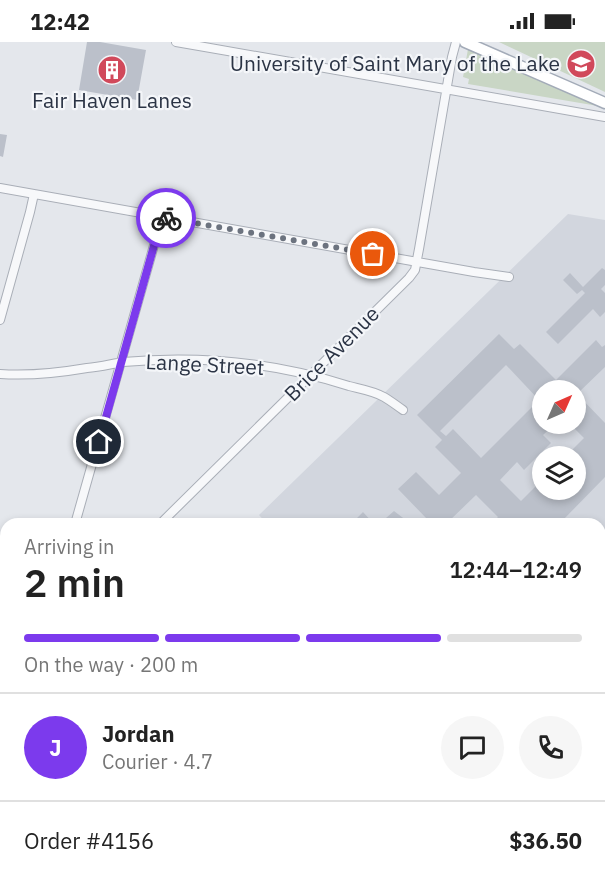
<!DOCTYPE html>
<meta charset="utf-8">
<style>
body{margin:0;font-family:"IBM Plex Sans",sans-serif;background:#f6f6f6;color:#222;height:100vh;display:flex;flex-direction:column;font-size:22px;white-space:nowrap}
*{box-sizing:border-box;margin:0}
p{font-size:20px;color:#767676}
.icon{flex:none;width:33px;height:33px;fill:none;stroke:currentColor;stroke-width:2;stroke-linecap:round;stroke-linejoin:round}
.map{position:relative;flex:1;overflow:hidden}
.sheet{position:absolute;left:0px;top:476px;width:606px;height:374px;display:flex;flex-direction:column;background:#fff;border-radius:18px 18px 0 0;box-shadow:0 3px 9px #0003}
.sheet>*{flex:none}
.needle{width:39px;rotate:45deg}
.controls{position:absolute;left:532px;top:338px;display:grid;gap:12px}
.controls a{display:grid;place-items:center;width:54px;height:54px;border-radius:50%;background:#fff;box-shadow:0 3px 9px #0003;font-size:30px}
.pin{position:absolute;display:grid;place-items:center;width:51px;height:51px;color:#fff;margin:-26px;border:3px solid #fff;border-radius:50%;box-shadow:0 2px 6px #0007}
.courier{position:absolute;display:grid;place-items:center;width:60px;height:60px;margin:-30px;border:4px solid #7c3aed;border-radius:50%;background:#fff;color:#222;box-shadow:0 2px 8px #0007}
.headline em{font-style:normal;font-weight:600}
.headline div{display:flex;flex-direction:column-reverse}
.headline{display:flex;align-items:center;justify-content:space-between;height:102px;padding:0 24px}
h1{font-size:39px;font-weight:600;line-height:45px}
.bar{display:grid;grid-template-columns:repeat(4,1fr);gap:9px 6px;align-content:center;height:72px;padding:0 24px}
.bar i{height:8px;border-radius:4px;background:#e0e0e0}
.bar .current{background:#7c3aed}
.bar p{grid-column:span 4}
.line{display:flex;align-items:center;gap:15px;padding:0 24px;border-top:2px solid #e0e0e0}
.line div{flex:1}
.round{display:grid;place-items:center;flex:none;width:63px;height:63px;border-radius:32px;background:#f6f6f6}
.status{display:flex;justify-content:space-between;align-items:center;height:42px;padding:0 30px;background:#fff;direction:ltr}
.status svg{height:16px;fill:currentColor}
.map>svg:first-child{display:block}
</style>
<div class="status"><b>12:42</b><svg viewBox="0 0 49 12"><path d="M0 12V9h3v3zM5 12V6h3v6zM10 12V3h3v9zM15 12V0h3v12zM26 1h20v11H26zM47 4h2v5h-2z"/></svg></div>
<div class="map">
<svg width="605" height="848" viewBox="0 0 605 848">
<rect width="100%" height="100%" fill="#e4e7ec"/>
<path fill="#d2d6de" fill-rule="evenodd" d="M568,172L605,178V738L600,743V482H267L259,473ZM543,348H576V381H543ZM543,414H576V447H543Z"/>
<path fill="#c9d6c5" d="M499,0H605V50Z
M468,7L598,64L468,42L469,37L463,35Z
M600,634L605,639V712L600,713Z
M605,738V848H494L499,843H600V743Z"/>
<path fill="#bbc0ca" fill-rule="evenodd" d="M87,0H100L146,8L137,58L79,48Z
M0,92L7,93L3,115L0,114Z
M602,226L605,228V243L601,247L605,251V270L600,275L593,267L558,302L546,290L585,251L582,248L577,252L563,238L570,231L583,245Z
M499,292L514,307L520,302L556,338L596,298L602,305L605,303V325L577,352L605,381V435L564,477L573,482H499L495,478L498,475L476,453L446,482H423L427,477L398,447L416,430L439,453L461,431L435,405L442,398L417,373ZM506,323L539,358L481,416L453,387L446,394L440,389ZM543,348H576V381H569L584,396L566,414H576V447H543V437L521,459L500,438L517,420L524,428L551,401L543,393L556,381H543Z
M394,469L411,482H389L386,476Z
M363,470L374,482H351Z
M6,742V765L0,759V748Z
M60,843H77L81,847L80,848H55Z
M222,843H240L242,848H223L221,844Z
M279,843H299L296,848H277Z
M348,843H372L367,848H353Z
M428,843H449L452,846L449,848H432Z"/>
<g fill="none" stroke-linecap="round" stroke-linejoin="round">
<g stroke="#a9aeb7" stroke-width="10">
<path id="minor" d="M176,0L605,75
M0,146L474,230L509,235
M0,278L30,170L34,152
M0,332C29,334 58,331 87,326C99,325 111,322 123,320C199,313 277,321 349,344C361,347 374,349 384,355C391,359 397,364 403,368
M75,482L162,175
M160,482L409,236L415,228L419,207L452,15L456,0
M0,575L6,577
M0,639L6,633
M6,808L5,814L6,822
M19,843L24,848
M397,843L401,848
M113,848L118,843"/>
</g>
<g stroke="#a3abb8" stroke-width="13">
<path id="major" d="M465,0L605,61"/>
</g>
<use href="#minor" stroke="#f7f8fa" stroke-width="8"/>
<use href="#major" stroke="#fff" stroke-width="10"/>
</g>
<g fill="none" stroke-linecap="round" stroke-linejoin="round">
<path stroke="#6c737f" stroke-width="6" stroke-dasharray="0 10.8" d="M166,176L373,212"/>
<path stroke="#7c3aed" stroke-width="8" d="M99,400L162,175L166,176"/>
</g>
<defs>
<g id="university-disc" transform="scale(1.5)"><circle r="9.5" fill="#d1495b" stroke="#f4f6f9"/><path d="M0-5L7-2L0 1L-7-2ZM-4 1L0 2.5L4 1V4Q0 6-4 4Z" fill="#fff"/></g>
<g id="building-disc" transform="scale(1.5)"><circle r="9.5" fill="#d1495b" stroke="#f4f6f9"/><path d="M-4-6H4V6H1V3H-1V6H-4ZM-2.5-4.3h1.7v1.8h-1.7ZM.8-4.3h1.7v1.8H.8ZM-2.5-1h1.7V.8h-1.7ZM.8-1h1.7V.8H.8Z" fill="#fff"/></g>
</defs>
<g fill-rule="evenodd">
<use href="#university-disc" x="581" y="22"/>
<use href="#building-disc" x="112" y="28"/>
</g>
<g text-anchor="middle" stroke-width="4.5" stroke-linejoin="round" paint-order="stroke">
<g font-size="21" fill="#2b3445" stroke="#f4f6f9" text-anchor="end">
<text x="560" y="29">University of Saint Mary of the Lake</text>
<text x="112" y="66" text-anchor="middle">Fair Haven Lanes</text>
</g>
<g font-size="21" fill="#2b3445" stroke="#f4f6f9">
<text transform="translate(332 312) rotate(-45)" y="7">Brice Avenue</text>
<text transform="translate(205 323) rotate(3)" y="7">Lange Street</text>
</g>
</g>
</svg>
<div class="controls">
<a><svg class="needle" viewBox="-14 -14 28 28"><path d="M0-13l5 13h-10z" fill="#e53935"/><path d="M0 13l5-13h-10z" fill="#767676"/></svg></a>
<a><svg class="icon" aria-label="layers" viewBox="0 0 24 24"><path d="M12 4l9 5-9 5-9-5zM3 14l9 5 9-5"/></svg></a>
</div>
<div class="pin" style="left:373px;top:212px;background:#ea580c"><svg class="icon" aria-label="bag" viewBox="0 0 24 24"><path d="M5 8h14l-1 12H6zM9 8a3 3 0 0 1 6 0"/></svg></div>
<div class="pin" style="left:99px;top:400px;background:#1f2937"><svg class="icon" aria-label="home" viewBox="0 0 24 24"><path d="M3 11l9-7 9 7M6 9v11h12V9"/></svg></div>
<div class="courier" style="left:166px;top:176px"><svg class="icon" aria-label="bike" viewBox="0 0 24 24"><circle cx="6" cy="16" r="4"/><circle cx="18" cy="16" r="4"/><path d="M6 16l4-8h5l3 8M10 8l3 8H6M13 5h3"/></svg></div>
<section class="sheet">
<div class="headline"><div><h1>2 min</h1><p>Arriving in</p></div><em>12:44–12:49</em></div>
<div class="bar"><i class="current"></i><i class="current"></i><i class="current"></i><i></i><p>On the way · 200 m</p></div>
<div class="line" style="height:108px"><b class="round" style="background:#7c3aed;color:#fff">J</b><div><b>Jordan</b><p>Courier · 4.7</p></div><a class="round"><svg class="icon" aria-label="chat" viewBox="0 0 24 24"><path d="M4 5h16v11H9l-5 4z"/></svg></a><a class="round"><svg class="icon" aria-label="phone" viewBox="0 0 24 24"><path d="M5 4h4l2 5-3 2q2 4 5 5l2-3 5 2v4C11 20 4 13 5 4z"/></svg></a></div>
<div class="line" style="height:78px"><div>Order #4156</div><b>$36.50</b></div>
</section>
</div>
